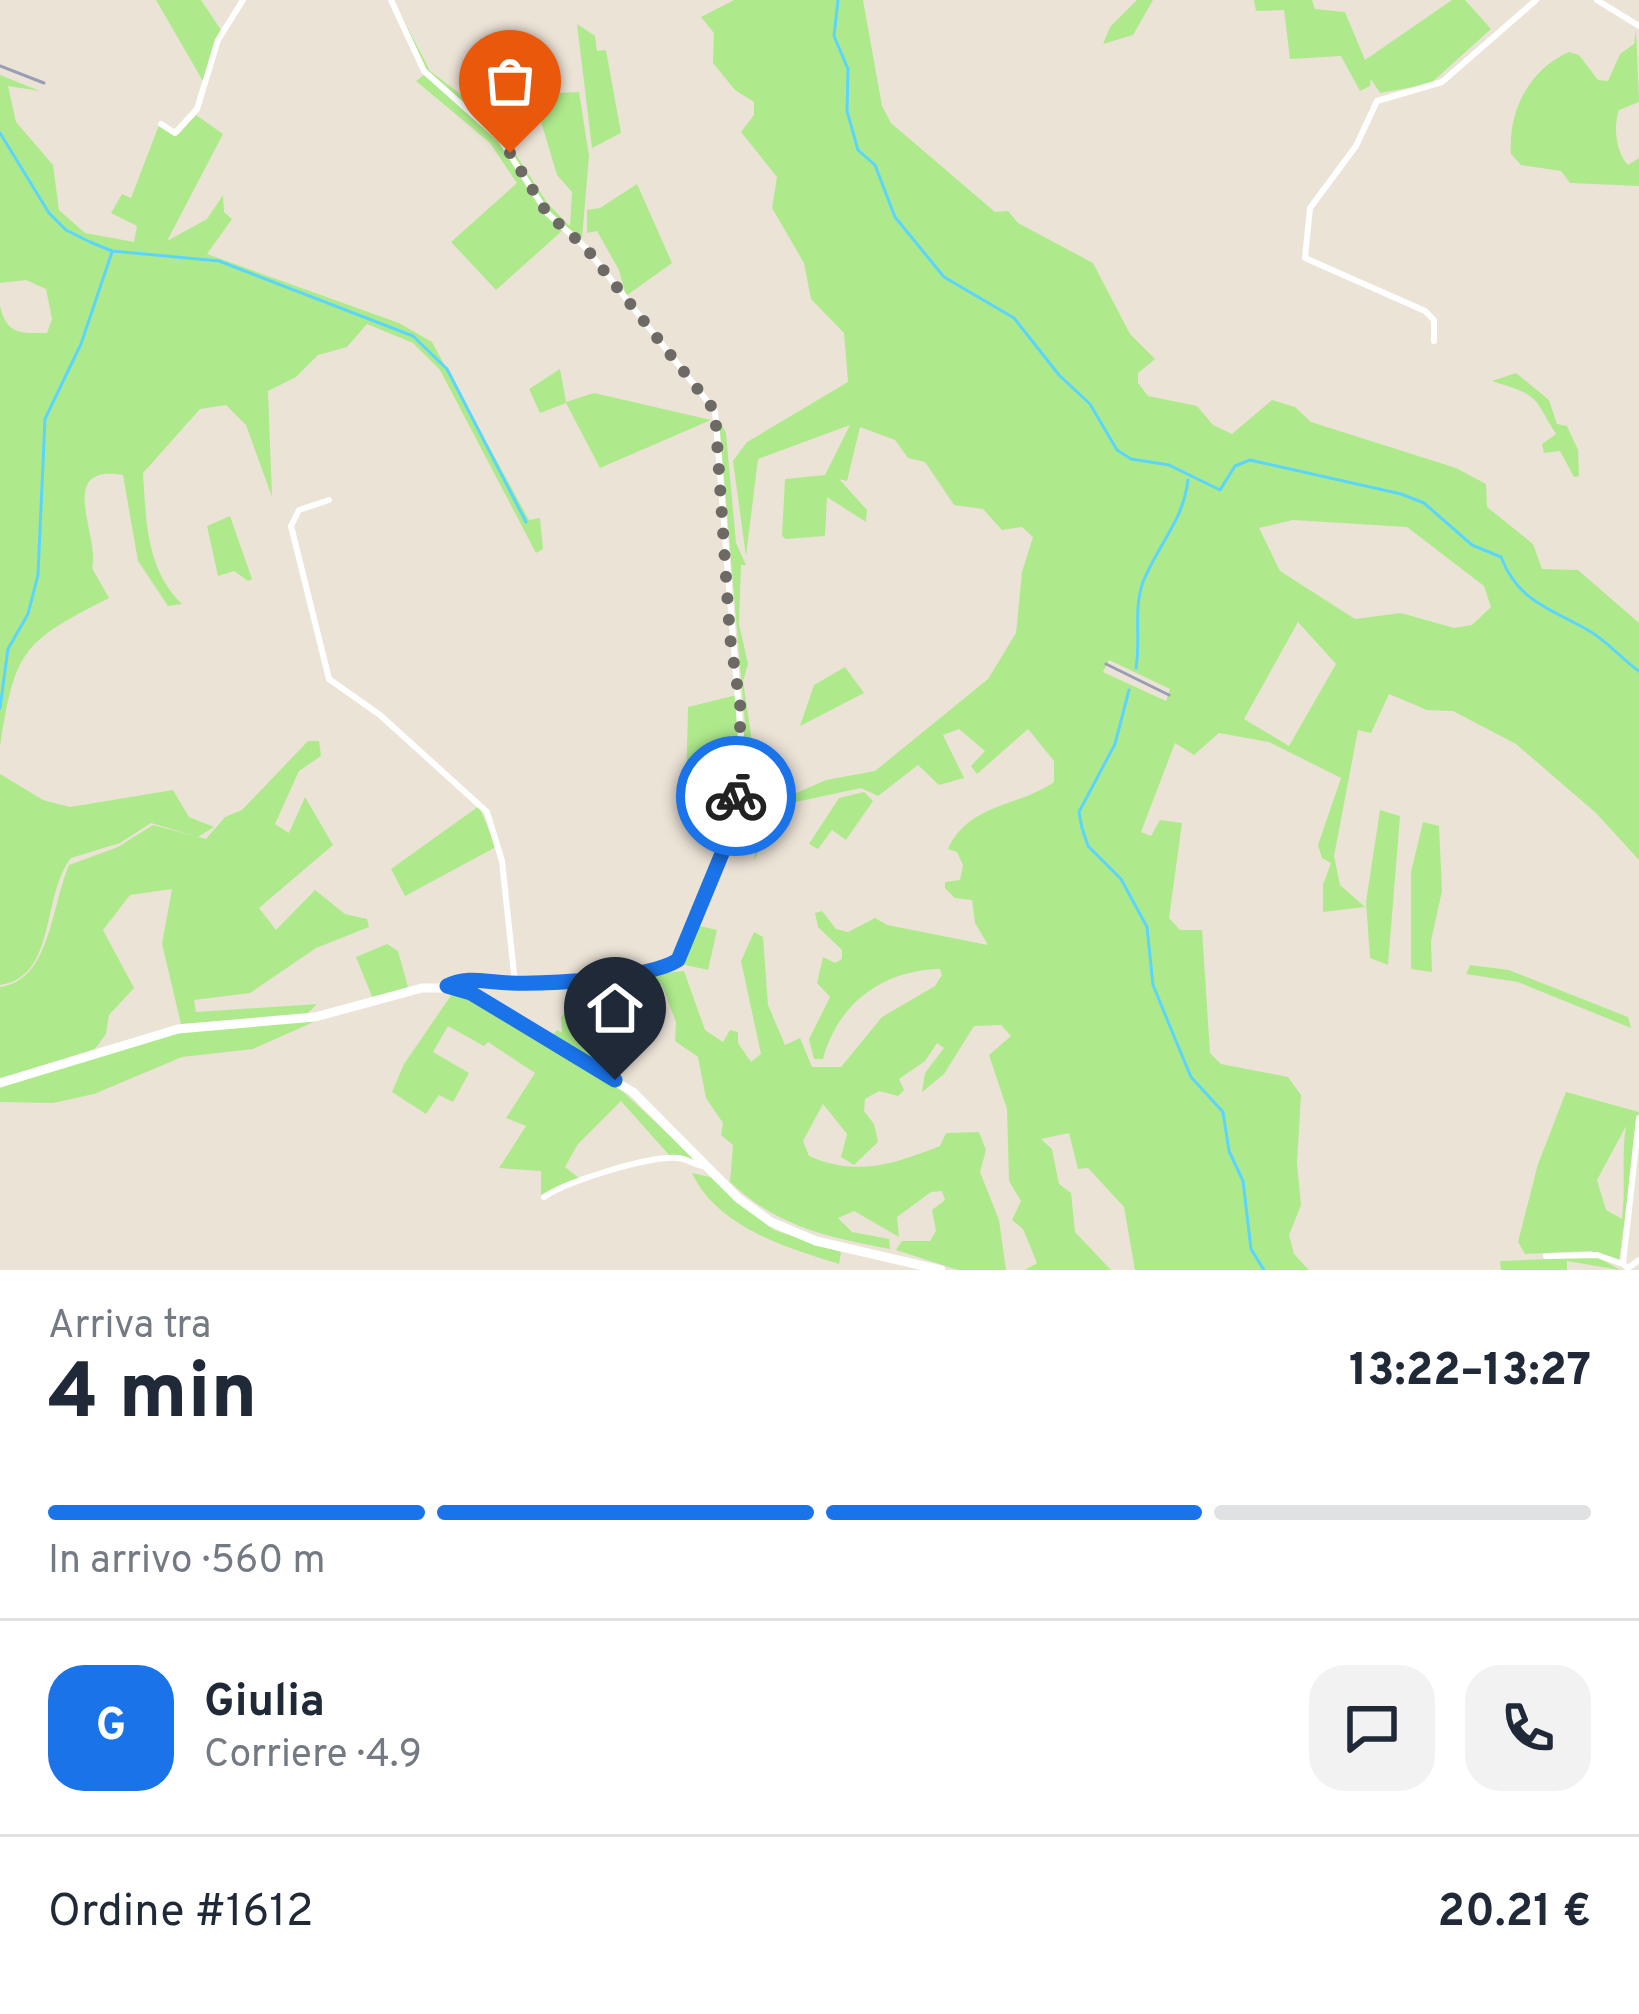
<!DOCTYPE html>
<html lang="it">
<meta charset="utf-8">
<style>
body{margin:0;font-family:Overpass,sans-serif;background:#f2f2f3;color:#1f2937;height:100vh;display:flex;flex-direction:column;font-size:45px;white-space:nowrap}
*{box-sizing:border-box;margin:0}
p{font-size:39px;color:#747a83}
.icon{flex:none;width:66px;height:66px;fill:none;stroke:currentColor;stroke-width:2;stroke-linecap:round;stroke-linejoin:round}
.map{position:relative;height:1270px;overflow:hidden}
.sheet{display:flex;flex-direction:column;background:#fff;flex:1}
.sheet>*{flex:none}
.pin{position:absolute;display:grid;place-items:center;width:102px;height:102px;color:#fff;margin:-123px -51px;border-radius:50% 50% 50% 0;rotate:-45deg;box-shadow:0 0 12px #0007}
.pin .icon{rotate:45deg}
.courier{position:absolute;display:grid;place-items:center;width:120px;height:120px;margin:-60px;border:9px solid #1a73e8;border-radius:50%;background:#fff;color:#222;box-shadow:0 3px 15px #0007}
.headline em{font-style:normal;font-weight:800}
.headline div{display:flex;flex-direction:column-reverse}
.headline{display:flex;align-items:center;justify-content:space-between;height:204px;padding:0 48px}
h1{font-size:78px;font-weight:800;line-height:90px}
.bar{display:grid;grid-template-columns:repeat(4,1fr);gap:18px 12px;align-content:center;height:144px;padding:0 48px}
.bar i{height:15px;border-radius:9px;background:#e0e1e3}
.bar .selected{background:#1a73e8}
.bar p{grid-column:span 4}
.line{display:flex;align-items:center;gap:30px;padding:0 48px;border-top:3px solid #e0e1e3}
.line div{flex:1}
.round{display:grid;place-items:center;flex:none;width:126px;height:126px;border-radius:36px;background:#f2f2f3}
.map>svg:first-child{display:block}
</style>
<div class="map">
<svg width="1639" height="1270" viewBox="0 0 1639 1270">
<rect width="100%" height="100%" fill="#ece3d7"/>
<path fill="#aeea8c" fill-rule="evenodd" d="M156,0H201L221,30L204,83Z
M734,0H863L882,106L891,123L995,212L1008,211L1018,223L1093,263L1130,334L1155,359L1138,373V383L1148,396L1197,406L1213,425L1232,434L1272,400L1295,407L1311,422L1456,468L1486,484L1487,507L1533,544L1542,569L1578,570L1639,623V860L1596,813L1516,744L1453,711L1427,710L1389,694L1371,733L1358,730L1334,856L1340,885L1365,907L1323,912V885L1331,863L1322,858L1318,845L1341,778L1269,742L1219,733L1194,755L1175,743L1141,832L1151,836L1160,820L1182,823L1169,918L1180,930H1202L1210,1053L1221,1064L1288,1077L1301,1095L1297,1163L1301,1205L1289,1235L1294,1254L1309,1270H1135L1124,1207L1088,1168L1078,1169L1069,1133L1041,1139L1052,1149L1059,1184L1071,1193L1075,1232L1111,1270H1025L1037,1263L1023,1229L1012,1220L1021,1201L1009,1181L1007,1109L989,1055L1011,1036L1001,1025L974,1026L944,1074L922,1092L925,1073L944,1048L937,1043L925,1061L899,1079L904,1090L898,1096L879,1091L865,1099L864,1111L874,1124L878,1142L854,1165L841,1157L847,1134L823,1104L803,1141L809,1156C857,1177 894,1164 940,1146L946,1133L979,1132L986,1150L980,1172L999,1220L1006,1270H958L896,1250L902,1241H930L936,1231L932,1210L945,1200L942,1191L931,1192L897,1217L899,1237L854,1211L838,1218L852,1232L889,1239L890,1249C827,1237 778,1227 730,1182L733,1145L721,1135L723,1123L706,1098L698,1057L675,1041L676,1022L662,985L573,992L564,983L684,971L705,1030L723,1042L730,1030L738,1032V1043L751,1062L761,1054L741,961L754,932L763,937L768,1005L785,1045L800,1038L812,1067H841L882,1017L935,986L942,975L940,969C883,970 838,1003 823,1059H814L809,1039L830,997L817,983L823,957L835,963L842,959V950L818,927L815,913L822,911L836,929L848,932L875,918L887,925L988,945L975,923L972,900L955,898L945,888V882L960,880L963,865L957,852L948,849C968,804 1018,807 1054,782V761L1028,729L977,774L971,766L985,751L959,729L943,735L964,778L939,785L918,765L878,796L861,788L758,810L826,780L875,771L988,679L1016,633L1022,572L1033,537L1022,527L1002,530L983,509L954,505L925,462L908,458L895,440L860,427L847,481L839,479L867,510L866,522L827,497L825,536L786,539L782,536L785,479L825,475L850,425L758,459L746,556L733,461L747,442L848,382L844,333L811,299L804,263L772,208L777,177L741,132L754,115V102L735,90L713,63L714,33L701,17ZM1293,520L1407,527L1484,586L1491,607L1472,625L1454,628L1401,613L1355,619L1280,571L1259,528ZM1298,622L1336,664L1289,746L1244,719ZM1109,660L1170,689L1166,701L1103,672Z
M1137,0H1153L1133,35L1103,44L1110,27Z
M1254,0H1312L1315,9L1345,12L1365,60L1452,0H1465L1491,29L1430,84L1380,93L1371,79L1370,86L1360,91L1341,56L1290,59L1284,10L1256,11Z
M395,3L430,71L492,118L548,204L570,226L572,192L557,175L530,85L542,76L558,93L579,92L589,156L582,238L552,216L501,138L425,69Z
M577,24L595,36L597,51L606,50L621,133L592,148Z
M1636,29L1639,102L1619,110C1613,126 1616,153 1628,165L1639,158V186L1570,183L1561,171L1521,165L1511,154C1508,112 1528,70 1569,52L1579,55L1598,80L1608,81L1620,54L1634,44Z
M0,75L40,91L8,86L16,122L53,165L59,210L85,233L134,242L137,226L111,213L122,194L131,198L159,125L178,135L196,115L223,134L167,241L207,219L223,195L224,212L232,219L207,254L399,323L432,342L529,520L540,518L543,549L536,553L440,370L413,343L367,324L347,347L318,355L296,377L268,391L272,497L246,425L226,405L200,409L143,473C146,520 146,569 182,604L168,606L138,561L123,475C54,463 101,538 92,568L109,598C22,642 15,650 0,747V306C7,335 20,333 47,333L52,319L46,289L26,280L0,283Z
M424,75L498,140L563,230L496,290L451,242L517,183L490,143L416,81Z
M637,184L672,263L626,296L619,270L597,231L587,233V210L600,208Z
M560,369L566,402L594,393L711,420L600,468L566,403L540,413L529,389Z
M1516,373L1549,400L1557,424L1567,426L1578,450L1579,476L1574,477L1560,451L1544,453L1542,444L1556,434C1532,395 1540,396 1492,381Z
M719,419L726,433L736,543L746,565H741L739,624L748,664L743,681L751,734L742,805L732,831L745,725Z
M230,516L252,579L248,581L234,571L218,576L207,526Z
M845,667L864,693L800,726L814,685Z
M737,695L738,753L731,806L686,791L688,707Z
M308,741H319L321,756L299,771L275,824L289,833L305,797L333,845L259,908L276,930L315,890L345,914L367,919L369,927L316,948L250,993L194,1000L196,1012L317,1004L307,1014L181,1024L162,944L172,889L130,895L103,930L134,988L109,1015L106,1034L95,1049L0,1079V987C50,981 51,907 69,865L118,847L153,825L206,839L225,817L242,810Z
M0,774L43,800L70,807L173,790L189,817L214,827L198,837L151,823L120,843L71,858C41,896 57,977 0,985Z
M864,792L873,801L846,840L832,830L818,849L809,844L839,798Z
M479,806L496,847L405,896L391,869Z
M1380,810L1400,816L1388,965L1370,958L1366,902Z
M775,813L754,861L758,826C724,839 713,894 700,926L717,930L708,970L681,964L730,843L755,815Z
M1423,822L1439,826L1442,891L1431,941L1432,972L1411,969V872Z
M387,944L398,951L408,987L373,999L356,957Z
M1470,965L1509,970L1628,1017L1631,1028L1518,982L1466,974Z
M454,991L618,1087L700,1164L670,1156L621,1101L578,1144L565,1167L579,1178L541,1197V1171L499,1168L526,1126L506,1118L535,1073L488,1042L484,1046L448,1026L433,1052L469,1073L453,1102L439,1095L426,1114L392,1092L404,1064Z
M573,1003L581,1014L604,1008L620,1031L623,1063L615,1074L552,1035L557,1030L562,1033L561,1017Z
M318,1020L253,1049L182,1057L94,1094L53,1103L0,1102V1087L173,1033Z
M1566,1092L1639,1112L1619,1262L1591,1251L1525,1254L1518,1242L1538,1164ZM1626,1126C1621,1157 1626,1187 1622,1219L1606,1210L1597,1180Z
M692,1173L710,1177L774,1230L841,1252L839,1264C787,1248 717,1227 692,1173Z
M1598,1257L1620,1270L1567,1261V1270H1501L1500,1261Z"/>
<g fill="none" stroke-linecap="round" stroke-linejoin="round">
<path stroke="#5cd5fc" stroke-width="3" d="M838,0L834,36L848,69L847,111L858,150L875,165L895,217L944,277L1014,318L1059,375L1090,404L1117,450L1131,459L1169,465L1220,490L1235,466L1250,460L1401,494L1424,503L1472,545L1501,557C1518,601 1549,608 1586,629C1607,640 1620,658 1639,671
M0,133L49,213L66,230L90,242L112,251L219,261L413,336L447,369L526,522
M1136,668C1141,640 1133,610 1143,582C1158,544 1183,522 1188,480
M1129,690L1115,744L1079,812L1082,828L1088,846L1121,879L1147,927L1153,985L1176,1041L1191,1077L1223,1112L1229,1151L1243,1181L1251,1249L1264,1270
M0,708L8,649L28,614L38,575L45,419L81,344L112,252"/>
<path stroke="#fff" stroke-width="6" d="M391,0L424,71L500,139L547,213L586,248L715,411L742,750L728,839L678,960L659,968L515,983L466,980L447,986
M1597,0L1639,26
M161,124L175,133L197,109L218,40L243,0
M1434,341V320L1425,311L1305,258L1310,208L1356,146L1377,101L1442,82L1536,0
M329,500L299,510L291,526L329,679L380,715L487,812L502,861L515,983
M1639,1118L1623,1264L1628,1268L1639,1260
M544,1197C568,1181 648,1156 678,1158C688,1159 695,1165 706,1167
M1546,1256L1597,1255L1623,1264"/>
<path stroke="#fff" stroke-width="9" d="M0,1083L178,1029L315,1017L422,988H457L633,1092L738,1198L771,1222L816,1241L941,1270"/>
<path stroke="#999eb5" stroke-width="3" d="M0,66L44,83
M1106,664L1169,695"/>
</g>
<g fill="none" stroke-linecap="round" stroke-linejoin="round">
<path stroke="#6d6965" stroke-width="12" stroke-dasharray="0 21.6" d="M510,153L547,213L586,248L715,411L730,637L741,711L736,796"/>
<path stroke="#1a73e8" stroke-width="15" d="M615,1080L471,993L447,986C468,975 488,983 511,983C549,984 648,979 678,960L728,839L736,796"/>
</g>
</svg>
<div class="pin" style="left:510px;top:153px;background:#ea580c"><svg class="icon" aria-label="bag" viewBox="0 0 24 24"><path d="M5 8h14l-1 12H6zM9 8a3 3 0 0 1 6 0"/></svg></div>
<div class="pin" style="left:615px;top:1080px;background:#1f2937"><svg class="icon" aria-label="home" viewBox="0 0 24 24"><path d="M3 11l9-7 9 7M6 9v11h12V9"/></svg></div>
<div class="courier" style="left:736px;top:796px"><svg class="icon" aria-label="bike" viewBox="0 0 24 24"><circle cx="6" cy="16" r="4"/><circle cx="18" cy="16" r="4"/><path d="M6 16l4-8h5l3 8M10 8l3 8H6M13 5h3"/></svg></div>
</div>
<section class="sheet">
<div class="headline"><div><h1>4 min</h1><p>Arriva tra</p></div><em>13:22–13:27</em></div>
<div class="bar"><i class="selected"></i><i class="selected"></i><i class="selected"></i><i></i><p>In arrivo · 560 m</p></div>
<div class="line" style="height:216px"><b class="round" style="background:#1a73e8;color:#fff">G</b><div><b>Giulia</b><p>Corriere · 4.9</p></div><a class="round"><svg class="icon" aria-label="chat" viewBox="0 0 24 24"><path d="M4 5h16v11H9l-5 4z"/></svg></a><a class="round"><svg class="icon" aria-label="phone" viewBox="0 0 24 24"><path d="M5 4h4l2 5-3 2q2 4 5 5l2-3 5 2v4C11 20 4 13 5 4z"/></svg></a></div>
<div class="line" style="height:156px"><div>Ordine #1612</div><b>20.21 €</b></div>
</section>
